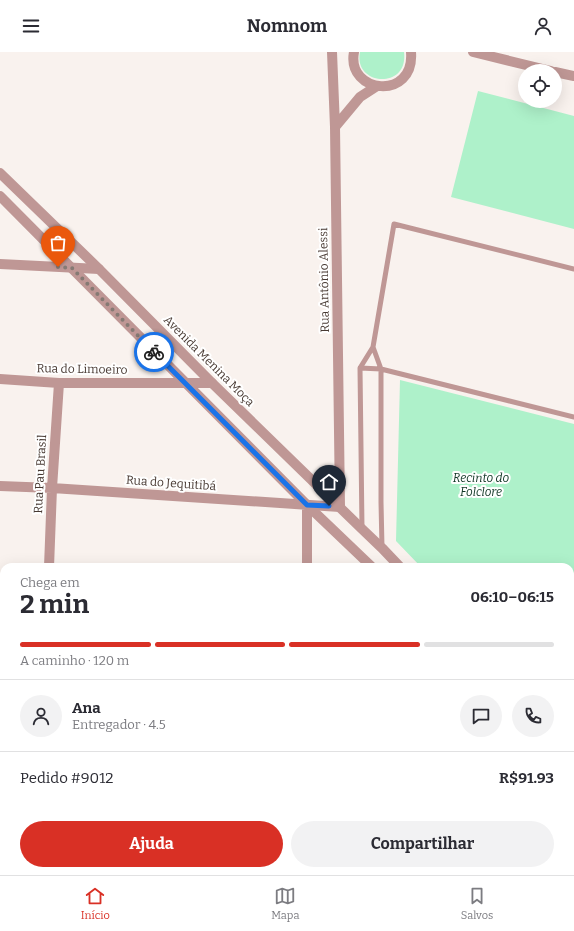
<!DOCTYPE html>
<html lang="pt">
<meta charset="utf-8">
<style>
body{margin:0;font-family:Bitter,serif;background:#f2f2f3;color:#2b2b33;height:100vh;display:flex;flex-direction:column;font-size:15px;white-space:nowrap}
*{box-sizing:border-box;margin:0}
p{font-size:13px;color:#7c7c81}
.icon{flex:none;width:22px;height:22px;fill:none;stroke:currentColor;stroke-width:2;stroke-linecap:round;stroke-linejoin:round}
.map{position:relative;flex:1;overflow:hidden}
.sheet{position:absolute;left:0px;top:511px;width:574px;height:312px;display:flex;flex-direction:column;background:#fff;border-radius:12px 12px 0 0;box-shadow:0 4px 16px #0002}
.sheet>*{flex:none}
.fabs{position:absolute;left:518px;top:12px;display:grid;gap:8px}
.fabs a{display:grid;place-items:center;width:44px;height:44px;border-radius:50%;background:#fff;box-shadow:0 4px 16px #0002;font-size:20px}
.pin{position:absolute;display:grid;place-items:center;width:34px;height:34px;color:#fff;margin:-41px -17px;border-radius:50% 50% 50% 0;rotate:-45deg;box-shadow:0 0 4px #0007}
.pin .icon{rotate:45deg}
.courier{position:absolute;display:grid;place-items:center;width:40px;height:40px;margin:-20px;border:3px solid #1a73e8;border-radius:50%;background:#fff;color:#222;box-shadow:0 1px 5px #0007}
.overview em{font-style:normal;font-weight:700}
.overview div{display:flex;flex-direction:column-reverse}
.overview{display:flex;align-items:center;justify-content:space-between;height:68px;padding:0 20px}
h1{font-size:26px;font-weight:700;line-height:30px}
.bar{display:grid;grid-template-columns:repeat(4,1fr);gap:6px 4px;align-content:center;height:48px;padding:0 20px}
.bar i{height:5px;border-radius:3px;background:#e1e1e2}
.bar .active{background:#d93025}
.bar p{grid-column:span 4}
.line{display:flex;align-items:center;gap:10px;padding:0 20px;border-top:1px solid #e1e1e2}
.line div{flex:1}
.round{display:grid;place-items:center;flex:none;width:42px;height:42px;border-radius:21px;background:#f2f2f3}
.action{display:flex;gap:8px;margin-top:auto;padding:8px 20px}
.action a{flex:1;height:46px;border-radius:24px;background:#d93025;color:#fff;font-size:16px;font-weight:700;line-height:46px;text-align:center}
.action a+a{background:#f2f2f3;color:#2b2b33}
header{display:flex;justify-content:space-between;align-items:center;height:52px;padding:0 20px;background:#fff;font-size:18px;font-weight:700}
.tabs{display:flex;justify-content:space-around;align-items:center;height:56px;border-top:1px solid #e1e1e2;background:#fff;font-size:11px;color:#7c7c81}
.tabs a{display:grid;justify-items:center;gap:2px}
.tabs .active{color:#d93025}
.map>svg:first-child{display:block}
</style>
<header><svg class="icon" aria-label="menu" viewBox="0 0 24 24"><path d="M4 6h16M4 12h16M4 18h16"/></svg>Nomnom<svg class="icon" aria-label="person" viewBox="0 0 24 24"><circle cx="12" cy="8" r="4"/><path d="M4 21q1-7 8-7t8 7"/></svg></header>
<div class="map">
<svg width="574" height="823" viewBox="0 0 574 823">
<rect width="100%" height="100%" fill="#f9f2ee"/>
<path fill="#f1e4f8" d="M0,561H4V656L0,655Z"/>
<path fill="#aef1ca" d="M360,0H404C409,38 353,34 360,0Z
M478,39L574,64V177L451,145Z
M400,328L574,372V658L570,655V515H421L396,489Z"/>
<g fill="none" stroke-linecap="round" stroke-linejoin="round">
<path stroke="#bf9795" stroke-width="5" d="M373,295L381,317V450L382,495
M360,316L381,317L574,365
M362,476L360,316L373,295L394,172L574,217"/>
<path stroke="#bf9795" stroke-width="10" d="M354,0C346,42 415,49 411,0
M473,0L551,19
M555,20L574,24
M335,75L360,45L377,34
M0,212L99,217
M0,327L59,331H212
M0,434L52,436L340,455L335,75L332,0
M49,515L52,436L59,331
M307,515V453
M0,547H4
M0,667H4
M0,675L4,677
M0,805L4,807
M27,819L34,823
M260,823L262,819"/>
<path stroke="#bf9795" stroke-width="10" d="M0,121L99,217L212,331L362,477L382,496L400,515
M0,144L307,453L372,515
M570,692L574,696
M570,719L574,724"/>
</g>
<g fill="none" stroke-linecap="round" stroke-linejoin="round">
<path stroke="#857a74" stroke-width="4" stroke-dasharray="0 7.2" d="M58,215L72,216L154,300"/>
<path stroke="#1a73e8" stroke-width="5" d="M154,300L307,453L329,454"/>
</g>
<g text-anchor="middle" stroke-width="4" stroke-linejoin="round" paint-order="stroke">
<g font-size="12" fill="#473932" stroke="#fff">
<text transform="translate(324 228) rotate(-91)" y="4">Rua Antônio Alessi</text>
<text transform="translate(209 309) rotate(45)" y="4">Avenida Menina Moça</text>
<text transform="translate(82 317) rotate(1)" y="4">Rua do Limoeiro</text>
<text transform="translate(40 422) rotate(-87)" y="4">Rua Pau Brasil</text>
<text transform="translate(171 431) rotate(4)" y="4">Rua do Jequitibá</text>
</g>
<g font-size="12" font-style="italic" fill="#103624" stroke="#fff">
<text x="481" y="430">Recinto do<tspan x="481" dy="14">Folclore</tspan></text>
</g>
</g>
</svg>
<div class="fabs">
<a><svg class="icon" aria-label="locate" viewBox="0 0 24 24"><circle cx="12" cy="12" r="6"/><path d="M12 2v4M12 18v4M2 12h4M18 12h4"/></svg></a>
</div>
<div class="pin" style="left:58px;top:215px;background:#ea580c"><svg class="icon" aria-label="bag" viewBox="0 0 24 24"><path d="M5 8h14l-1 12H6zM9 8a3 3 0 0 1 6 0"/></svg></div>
<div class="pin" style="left:329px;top:454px;background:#1f2937"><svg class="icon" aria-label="home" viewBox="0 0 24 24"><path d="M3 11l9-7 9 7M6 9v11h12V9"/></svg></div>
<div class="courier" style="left:154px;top:300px"><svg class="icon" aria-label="bike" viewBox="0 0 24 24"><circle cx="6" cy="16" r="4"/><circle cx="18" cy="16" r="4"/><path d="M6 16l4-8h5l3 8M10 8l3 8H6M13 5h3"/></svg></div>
<section class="sheet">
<div class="overview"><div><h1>2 min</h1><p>Chega em</p></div><em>06:10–06:15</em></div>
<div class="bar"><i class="active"></i><i class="active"></i><i class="active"></i><i></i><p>A caminho · 120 m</p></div>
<div class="line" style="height:72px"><a class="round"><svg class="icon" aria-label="person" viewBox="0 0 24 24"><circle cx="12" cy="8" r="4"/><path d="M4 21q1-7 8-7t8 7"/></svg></a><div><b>Ana</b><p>Entregador · 4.5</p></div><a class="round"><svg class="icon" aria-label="chat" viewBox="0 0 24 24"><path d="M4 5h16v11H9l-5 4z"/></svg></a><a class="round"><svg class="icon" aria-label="phone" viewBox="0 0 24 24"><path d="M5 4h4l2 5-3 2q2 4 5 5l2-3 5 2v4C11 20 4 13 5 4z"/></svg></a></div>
<div class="line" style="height:52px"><div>Pedido #9012</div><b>R$91.93</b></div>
<div class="action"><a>Ajuda</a><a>Compartilhar</a></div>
</section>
</div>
<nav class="tabs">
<a class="active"><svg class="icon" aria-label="home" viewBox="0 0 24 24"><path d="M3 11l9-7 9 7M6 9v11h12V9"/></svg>Início</a>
<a><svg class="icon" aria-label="map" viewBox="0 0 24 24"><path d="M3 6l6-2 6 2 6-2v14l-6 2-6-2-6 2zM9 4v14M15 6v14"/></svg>Mapa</a>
<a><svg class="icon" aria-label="saved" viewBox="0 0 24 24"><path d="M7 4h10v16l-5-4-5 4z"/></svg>Salvos</a>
</nav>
